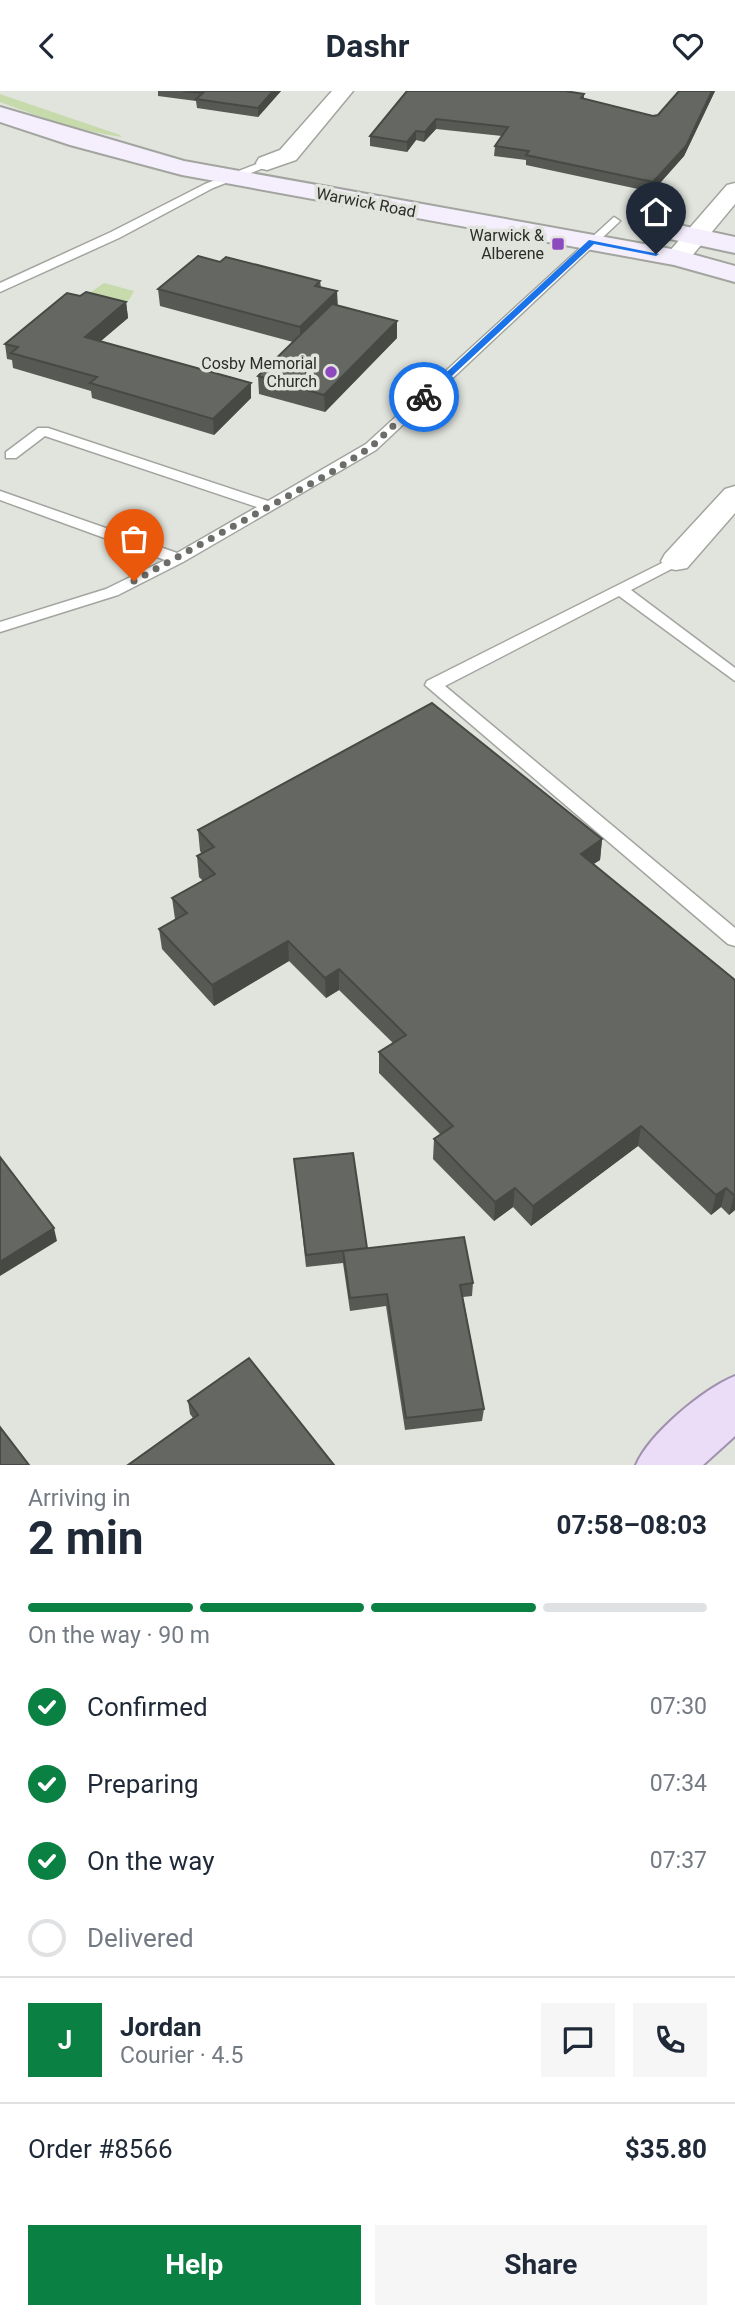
<!DOCTYPE html>
<meta charset="utf-8">
<style>
body{margin:0;font-family:Roboto,sans-serif;background:#f6f6f7;color:#1f2937;height:100vh;display:flex;flex-direction:column;font-size:26px;white-space:nowrap}
*{box-sizing:border-box;margin:0}
p{font-size:23px;color:#747a83}
.icon{flex:none;width:38px;height:38px;fill:none;stroke:currentColor;stroke-width:2;stroke-linecap:round;stroke-linejoin:round}
.map{position:relative;height:1374px;overflow:hidden}
.details{display:flex;flex-direction:column;background:#fff;flex:1}
.details>*{flex:none}
.pin{position:absolute;display:grid;place-items:center;width:60px;height:60px;color:#fff;margin:-72px -30px;border-radius:50% 50% 50% 0;rotate:-45deg;box-shadow:0 0 7px #0007}
.pin .icon{rotate:45deg}
.courier{position:absolute;display:grid;place-items:center;width:70px;height:70px;margin:-35px;border:5px solid #1a73e8;border-radius:50%;background:#fff;color:#222;box-shadow:0 2px 9px #0007}
.overview em{font-style:normal;font-weight:700}
.overview div{display:flex;flex-direction:column-reverse}
.overview{display:flex;align-items:center;justify-content:space-between;height:119px;padding:0 28px}
h1{font-size:46px;font-weight:700;line-height:52px}
.bar{display:grid;grid-template-columns:repeat(4,1fr);gap:10px 7px;align-content:center;height:84px;padding:0 28px}
.bar i{height:9px;border-radius:5px;background:#e0e1e3}
.bar .selected{background:#0b8043}
.bar p{grid-column:span 4}
.line{display:flex;align-items:center;gap:18px;padding:0 28px;border-top:2px solid #e0e1e3}
.line div{flex:1}
.round{display:grid;place-items:center;flex:none;width:74px;height:74px;border-radius:0px;background:#f6f6f7}
ol{padding:0 28px;list-style:none}
li{display:flex;align-items:center;gap:21px;height:77px}
li p{margin-inline-start:auto}
li .icon{padding:7px;border-radius:50%;background:#0b8043;color:#fff;stroke-width:4}
li:last-child{color:#747a83}
li i{width:38px;height:38px;border:4px solid #e0e1e3;border-radius:50%}
.primary-button{display:flex;gap:14px;margin-top:auto;padding:14px 28px}
.primary-button a{flex:1;height:80px;border-radius:0px;background:#0b8043;color:#fff;font-size:28px;font-weight:700;line-height:80px;text-align:center}
.primary-button a+a{background:#f6f6f7;color:#1f2937}
header{display:flex;justify-content:space-between;align-items:center;height:91px;padding:0 28px;background:#fff;font-size:32px;font-weight:700}
.map>svg:first-child{display:block}
</style>
<header><svg class="icon" aria-label="back" viewBox="0 0 24 24"><path d="M15 5l-7 7 7 7"/></svg>Dashr<svg class="icon" aria-label="heart" viewBox="0 0 24 24"><path d="M12 20l-8-8c-3-5 5-10 8-4 3-6 11-1 8 4z"/></svg></header>
<div class="map">
<svg width="735" height="1374" viewBox="0 0 735 1374">
<rect width="100%" height="100%" fill="#e1e4dd"/>
<path fill="#c6daac" d="M0,3L120,44L122,46C79,40 40,26 0,11Z
M104,192L134,200L129,209L117,218L82,207Z"/>
<g fill="none" stroke-linecap="round" stroke-linejoin="round">
<g stroke="#a2a59f" stroke-width="3">
<path id="service" d="M267,69L273,72L271,74L213,97L119,147L0,201V192L111,141L205,93Z
M614,126L620,130L618,132L376,359L183,471L118,504L0,541V531L106,498L165,469L0,409V400L177,462L257,416L45,345L16,367H6V361L38,337H48L268,410L366,353Z
M676,465L684,470L681,473L631,499L735,577V590L619,505L445,595L735,837V855L728,853L425,594L427,590Z"/>
</g>
<g stroke="#a2a59f" stroke-width="3">
<path id="minor" d="M332,0H353L296,69L267,79L259,77L256,72L259,67L280,59Z
M735,92V113L686,172H668L665,167L668,162L727,94Z
M735,395V422L687,477L676,479L665,477L661,470L665,463L725,398Z"/>
</g>
<g stroke="#a2a59f" stroke-width="4">
<path id="secondary" d="M0,16L184,70L677,159L735,175V191L674,174L182,84L70,54L0,31Z
M665,131L735,146V162L656,145L652,139L656,133Z"/>
</g>
<g stroke="#a091ae" stroke-width="4">
<path id="primary" d="M735,1285V1345L703,1374H636C649,1343 703,1298 735,1285Z"/>
</g>
<use href="#service" fill="#fff" fill-rule="evenodd"/>
<use href="#minor" fill="#fff" fill-rule="evenodd"/>
<use href="#secondary" fill="#f5eefc" fill-rule="evenodd"/>
<use href="#primary" fill="#ebddf8" fill-rule="evenodd"/>
</g>
<path fill="#575954" d="M158,0H281L258,26L197,17L196,10L158,5Z
M407,0L584,3V8L653,25L658,24L679,0H715L684,65L652,101L526,74V69L494,65L495,55L502,45L436,38L424,51L416,49L407,61L370,55V45Z
M220,171L320,190L321,196L338,215L397,247L325,321L259,303L258,285L293,251L160,215L158,198Z
M80,205L126,211L128,227L100,250L251,292V307L214,344L92,307L91,300L13,277L12,269L7,268L5,253Z
M198,739L602,748L600,769L593,773L735,889V1119L729,1124L721,1116L711,1124L638,1055L531,1135L513,1116L494,1130L433,1068L434,1048L441,1044L379,982V961L393,952L339,899L326,907L289,870L214,915L162,858L159,838L175,828L172,807L203,790L199,786L197,765L202,763L200,760Z
M294,1068L367,1157L473,1192L472,1205L463,1206L484,1318L482,1330L405,1339L386,1215L350,1220L343,1172L306,1176Z
M188,1310L334,1374L193,1327L190,1323Z"/>
<path fill="#474945" d="M273,0H281L258,26V17Z
M712,0H715L684,65L652,101L653,91Z
M436,28V38L424,51L425,41Z
M416,40V49L407,61V51Z
M337,200L338,217L300,253V236Z
M126,211L128,227L87,262L85,246Z
M397,230V247L325,321L324,304Z
M251,292V307L214,344L213,328Z
M602,748L600,769L578,783L581,763Z
M288,850L289,870L214,915L212,894Z
M339,878V899L326,907L325,887Z
M641,1035L638,1055L531,1135L533,1115Z
M515,1097L513,1116L494,1130L495,1111Z
M726,1097L721,1116L711,1124L716,1104Z
M734,1104H735V1119L729,1124Z
M54,1137L57,1150L0,1185V1171Z"/>
<path fill="#656862" stroke="#474945" stroke-width="2" d="M183,0H273L258,17L196,8L203,2Z
M407,0H565L584,3L581,7L653,25L658,24L679,0H712L686,55L653,91L526,64L529,60L495,55L508,36L436,28L425,41L416,40L407,51L370,45Z
M198,165L220,171L226,166L320,190L315,195L337,200L300,236L158,198Z
M86,201L126,211L85,246L251,292L213,328L90,292L97,286L11,262L18,256L5,253L67,202L80,205Z
M332,213L397,230L324,304L258,285Z
M432,612L602,748L581,763L735,889V1104H734L726,1097L716,1104L641,1035L533,1115L515,1097L495,1111L434,1048L453,1035L379,961L406,944L339,878L325,887L288,850L212,894L159,838L187,822L172,807L215,783L197,765L214,756L198,739Z
M353,1062L367,1157L306,1164L294,1068Z
M0,1066L54,1137L0,1171Z
M464,1146L473,1192L460,1194L484,1318L406,1327L387,1203L350,1207L343,1160Z
M249,1267L334,1374H128L198,1324L188,1310Z
M0,1336L29,1374H0Z"/>
<path fill="#1a73e8" d="M589,149L659,163L656,165L594,153L427,308H421V305Z"/>
<g fill="none" stroke-linecap="round" stroke-linejoin="round">
<path stroke="#6b6d69" stroke-width="7" stroke-dasharray="0 12.6" d="M134,490L330,382L371,356L424,306"/>
</g>
<g fill="#8d4abf" stroke="#e1e4dd" stroke-width="2.5">
<rect x="551" y="146" width="14" height="14" rx="3.5"/>
<circle cx="331" cy="281" r="7"/>
</g>
<g text-anchor="middle" stroke-width="7" stroke-linejoin="round" paint-order="stroke">
<g font-size="16" fill="#2c2d2b" stroke="#e1e4dd">
<text transform="translate(366 111) rotate(11)" y="6">Warwick Road</text>
</g>
<g font-size="16" fill="#2c2d2b" stroke="#e1e4dd" text-anchor="end">
<text x="544" y="150">Warwick &amp;<tspan x="544" dy="18">Alberene</tspan></text>
<text x="317" y="278">Cosby Memorial<tspan x="317" dy="18">Church</tspan></text>
</g>
</g>
</svg>
<div class="pin" style="left:134px;top:490px;background:#ea580c"><svg class="icon" aria-label="bag" viewBox="0 0 24 24"><path d="M5 8h14l-1 12H6zM9 8a3 3 0 0 1 6 0"/></svg></div>
<div class="pin" style="left:656px;top:163px;background:#1f2937"><svg class="icon" aria-label="home" viewBox="0 0 24 24"><path d="M3 11l9-7 9 7M6 9v11h12V9"/></svg></div>
<div class="courier" style="left:424px;top:306px"><svg class="icon" aria-label="bike" viewBox="0 0 24 24"><circle cx="6" cy="16" r="4"/><circle cx="18" cy="16" r="4"/><path d="M6 16l4-8h5l3 8M10 8l3 8H6M13 5h3"/></svg></div>
</div>
<section class="details">
<div class="overview"><div><h1>2 min</h1><p>Arriving in</p></div><em>07:58–08:03</em></div>
<div class="bar"><i class="selected"></i><i class="selected"></i><i class="selected"></i><i></i><p>On the way · 90 m</p></div>
<ol>
<li><svg class="icon" aria-label="check" viewBox="0 0 24 24"><path d="M5 12l5 5 9-10"/></svg>Confirmed<p>07:30</p></li>
<li><svg class="icon" aria-label="check" viewBox="0 0 24 24"><path d="M5 12l5 5 9-10"/></svg>Preparing<p>07:34</p></li>
<li><svg class="icon" aria-label="check" viewBox="0 0 24 24"><path d="M5 12l5 5 9-10"/></svg>On the way<p>07:37</p></li>
<li><i></i>Delivered</li>
</ol>
<div class="line" style="height:126px"><b class="round" style="background:#0b8043;color:#fff">J</b><div><b>Jordan</b><p>Courier · 4.5</p></div><a class="round"><svg class="icon" aria-label="chat" viewBox="0 0 24 24"><path d="M4 5h16v11H9l-5 4z"/></svg></a><a class="round"><svg class="icon" aria-label="phone" viewBox="0 0 24 24"><path d="M5 4h4l2 5-3 2q2 4 5 5l2-3 5 2v4C11 20 4 13 5 4z"/></svg></a></div>
<div class="line" style="height:91px"><div>Order #8566</div><b>$35.80</b></div>
<div class="primary-button"><a>Help</a><a>Share</a></div>
</section>
